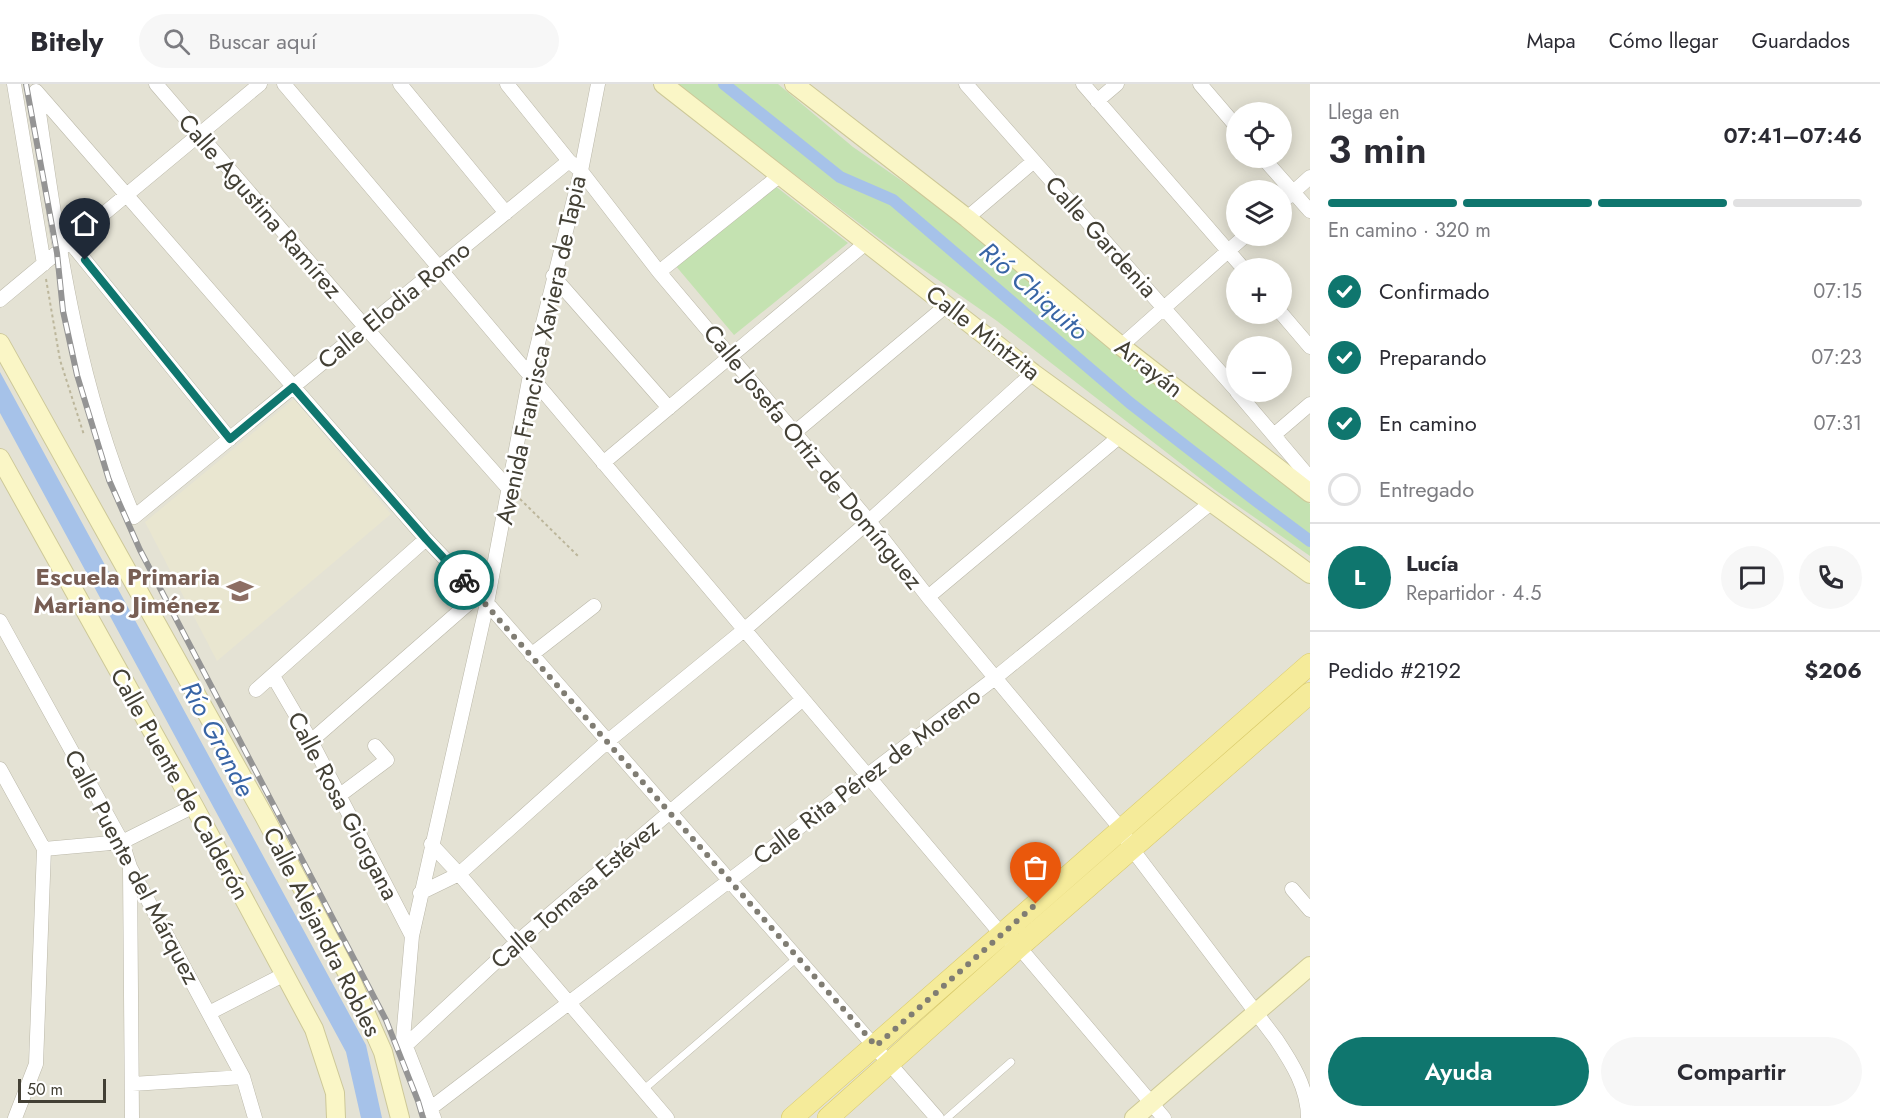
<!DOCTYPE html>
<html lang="es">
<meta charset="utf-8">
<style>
body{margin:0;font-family:Jost,sans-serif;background:#f7f7f7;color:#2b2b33;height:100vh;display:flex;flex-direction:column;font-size:22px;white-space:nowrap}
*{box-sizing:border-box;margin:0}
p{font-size:20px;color:#7c7c81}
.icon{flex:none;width:33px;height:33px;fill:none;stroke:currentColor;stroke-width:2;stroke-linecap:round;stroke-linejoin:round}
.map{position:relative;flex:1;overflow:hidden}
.side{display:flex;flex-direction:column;background:#fff;width:570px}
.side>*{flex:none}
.fabs{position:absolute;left:1226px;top:18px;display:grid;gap:12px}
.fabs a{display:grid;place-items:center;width:66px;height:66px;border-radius:50%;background:#fff;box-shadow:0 3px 15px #0003;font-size:30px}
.scale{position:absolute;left:18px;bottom:15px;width:88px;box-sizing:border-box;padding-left:6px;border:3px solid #434035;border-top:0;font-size:16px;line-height:21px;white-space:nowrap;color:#434035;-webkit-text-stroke:4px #fff;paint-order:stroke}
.pin{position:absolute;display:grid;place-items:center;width:51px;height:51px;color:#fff;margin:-62px -26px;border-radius:50% 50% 50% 0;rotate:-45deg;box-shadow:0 0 6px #0007}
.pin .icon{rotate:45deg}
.courier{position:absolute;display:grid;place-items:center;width:60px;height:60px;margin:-30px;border:4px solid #0f766e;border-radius:50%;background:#fff;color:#222;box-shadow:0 2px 8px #0007}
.overview em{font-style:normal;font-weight:600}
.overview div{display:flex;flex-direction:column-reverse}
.overview{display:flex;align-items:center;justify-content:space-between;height:102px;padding:0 18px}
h1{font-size:39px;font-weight:600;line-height:45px}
.bar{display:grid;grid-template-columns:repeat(4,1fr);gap:9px 6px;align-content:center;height:72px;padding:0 18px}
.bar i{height:8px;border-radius:4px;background:#e1e1e2}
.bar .active{background:#0f766e}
.bar p{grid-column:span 4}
.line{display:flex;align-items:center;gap:15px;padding:0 18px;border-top:2px solid #e1e1e2}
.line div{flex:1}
.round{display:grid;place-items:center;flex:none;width:63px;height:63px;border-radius:32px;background:#f7f7f7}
ol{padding:0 18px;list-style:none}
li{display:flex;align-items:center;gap:18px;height:66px}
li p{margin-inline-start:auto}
li .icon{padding:6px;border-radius:50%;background:#0f766e;color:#fff;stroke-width:4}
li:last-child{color:#7c7c81}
li i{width:33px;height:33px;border:3px solid #e1e1e2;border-radius:50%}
.button{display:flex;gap:12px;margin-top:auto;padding:12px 18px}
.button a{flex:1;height:69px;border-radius:36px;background:#0f766e;color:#fff;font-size:24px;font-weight:600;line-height:69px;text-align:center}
.button a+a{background:#f7f7f7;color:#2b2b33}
header{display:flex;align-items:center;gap:36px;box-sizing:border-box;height:84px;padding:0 30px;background:#fff;border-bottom:2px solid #e1e1e2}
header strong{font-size:28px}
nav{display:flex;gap:33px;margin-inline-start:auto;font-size:21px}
.search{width:420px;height:54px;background:#f7f7f7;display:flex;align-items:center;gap:15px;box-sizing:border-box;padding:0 21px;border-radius:33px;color:#7c7c81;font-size:22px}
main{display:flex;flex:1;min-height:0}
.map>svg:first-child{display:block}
</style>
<header>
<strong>Bitely</strong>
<div class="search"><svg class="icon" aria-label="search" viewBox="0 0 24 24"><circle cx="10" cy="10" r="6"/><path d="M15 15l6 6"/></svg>Buscar aquí</div>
<nav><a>Mapa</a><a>Cómo llegar</a><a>Guardados</a></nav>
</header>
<main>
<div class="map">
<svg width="1310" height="1034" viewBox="0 0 1310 1034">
<rect width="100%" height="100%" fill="#f1efe5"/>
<path fill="#e4e2d4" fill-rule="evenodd" d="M0,0H1310V1034H0ZM1236,28H1281V74H1236ZM1236,106H1281V152H1236ZM1236,184H1281V230H1236ZM1236,262H1281V308H1236Z"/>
<path fill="#e9e6d0" d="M294,315L391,430L217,577L145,438Z"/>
<path fill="#c4e2b1" d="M678,0H778L853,63L954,133L1044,205L1170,313L1287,401L1310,420V472L1215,406L997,237L888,161L703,21Z
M774,101L848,159L734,251L675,181Z"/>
<path fill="#a6c2e9" d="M0,288L366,961L382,1034H361L346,968L0,329Z"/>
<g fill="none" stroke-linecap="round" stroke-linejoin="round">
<path stroke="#a6c2e9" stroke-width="12" d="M724,0L840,93L893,116L1130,319L1255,416L1310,457"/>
<g stroke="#bbb8a9" stroke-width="8">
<path id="lane" d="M643,1006L798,873
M947,1034L1011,978"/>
</g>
<g stroke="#bbb8a9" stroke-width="15">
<path id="street" d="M14,0L44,180
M156,0L366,244L509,405
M284,0L1002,851L1019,863L1164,1034
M400,0L506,129
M507,0L569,77L581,87L659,188L869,437L928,513L1121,745L1132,765L1276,955C1292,979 1308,1004 1308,1034
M966,0L1236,306
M1083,0L1243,184
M1200,0L1236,42
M36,7L426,455L487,519L937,1034
M36,8C57,152 76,299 134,433L569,77
M1097,17L1117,0
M1263,74L1310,127
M1281,119L1310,93
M967,134L1034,77
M70,158L230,355
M659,188L779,92
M553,192L669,324
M0,216L260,0
M1281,229L1310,263
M1121,262L1245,152
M1237,308L1310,394
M794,349L947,221
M1275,350L1310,320
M603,379L867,158
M928,513L1119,353
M0,537L122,758L130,783L243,993L255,1034
M531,571L594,522
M273,592L311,657L412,852
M256,606L426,455
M311,657L478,511
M0,685L44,765L36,980L15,1034
M340,711L387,676L375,662
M431,760L459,790L667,1034
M44,765L122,758L194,722
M130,784L132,1034
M1292,805L1310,826
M420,809L459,790L608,657L744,546L869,437L1033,289
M209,929L285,890
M405,962L517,858L803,615
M132,1000L243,993
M431,1024L995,594L1212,418
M434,1034L403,955L412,852L487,519L530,291L581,87L598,0"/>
</g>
<g stroke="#cdc898" stroke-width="20">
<path id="secondary" d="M663,0L1033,289L1310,490
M794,0L967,134L1121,262L1310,409
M0,259L264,732L352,898L383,968L400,1034
M0,374L194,722L314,945L335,1009L336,1034
M1134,1034L1310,882"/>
</g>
<g stroke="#d9ca6b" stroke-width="22">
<path id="primary" d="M792,1034L1310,580
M828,1034L1019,863L1310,609"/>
</g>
<path stroke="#bcb69b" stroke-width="2" stroke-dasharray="3 3" stroke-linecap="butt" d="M46,195L60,276L84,351
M520,415L578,472"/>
<use href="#lane" stroke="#fff" stroke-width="7"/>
<use href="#street" stroke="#fff" stroke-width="14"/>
<use href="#secondary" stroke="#faf6c6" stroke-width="18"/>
<use href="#primary" stroke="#f5eb9a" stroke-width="21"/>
<g stroke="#949494" stroke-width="6">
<path id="rail" d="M26,0L57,169L63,227L77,291L109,396L140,466L386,936L418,1017L423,1034"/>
</g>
<use href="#rail" stroke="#fff" stroke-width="4" stroke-dasharray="11" stroke-linecap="butt"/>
</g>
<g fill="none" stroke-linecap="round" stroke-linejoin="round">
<path stroke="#807d73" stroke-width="6" stroke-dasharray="0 10.8" d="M464,496L876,962L1036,820"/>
<path stroke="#0f766e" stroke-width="8" d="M85,176L230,355L293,303L426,455L464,496"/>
</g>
<defs>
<g id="school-bare" transform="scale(2.07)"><path d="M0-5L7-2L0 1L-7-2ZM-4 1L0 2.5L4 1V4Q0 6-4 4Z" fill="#8d6e63" stroke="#fff" stroke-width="2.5" paint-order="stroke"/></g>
</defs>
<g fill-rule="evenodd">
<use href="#school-bare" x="240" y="507"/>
</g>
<g text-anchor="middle" stroke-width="5" stroke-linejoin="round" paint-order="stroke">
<g font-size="24" fill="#434035" stroke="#fff">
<text transform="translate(260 122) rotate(49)" y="8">Calle Agustina Ramírez</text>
<text transform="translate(1101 153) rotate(48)" y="8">Calle Gardenia</text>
<text transform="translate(394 221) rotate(-39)" y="8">Calle Elodia Romo</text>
<text transform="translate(983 249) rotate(38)" y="8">Calle Mintzita</text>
<text transform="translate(541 266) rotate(-78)" y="8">Avenida Francisca Xaviera de Tapia</text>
<text transform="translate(1149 284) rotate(38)" y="8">Arrayán</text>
<text transform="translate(813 373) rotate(51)" y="8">Calle Josefa Ortiz de Domínguez</text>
<text transform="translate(867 692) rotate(-37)" y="8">Calle Rita Pérez de Moreno</text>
<text transform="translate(180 700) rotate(61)" y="8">Calle Puente de Calderón</text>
<text transform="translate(343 722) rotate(62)" y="8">Calle Rosa Giorgana</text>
<text transform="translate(132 783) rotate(62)" y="8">Calle Puente del Márquez</text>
<text transform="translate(575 810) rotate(-41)" y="8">Calle Tomasa Estévez</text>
<text transform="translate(322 848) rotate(63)" y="8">Calle Alejandra Robles</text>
</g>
<g font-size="24" font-weight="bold" fill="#785e54" stroke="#fff" text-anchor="end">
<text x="220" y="501">Escuela Primaria<tspan x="220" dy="28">Mariano Jiménez</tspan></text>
</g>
<g font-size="26" font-style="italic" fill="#3865a5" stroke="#fff">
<text transform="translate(1034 207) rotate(41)" y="9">Rió Chiquito</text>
<text transform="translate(218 655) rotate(62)" y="9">Río Grande</text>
</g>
</g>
</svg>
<div class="fabs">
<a><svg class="icon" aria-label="locate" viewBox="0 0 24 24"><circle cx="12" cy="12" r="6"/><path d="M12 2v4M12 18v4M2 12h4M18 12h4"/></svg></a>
<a><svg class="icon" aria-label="layers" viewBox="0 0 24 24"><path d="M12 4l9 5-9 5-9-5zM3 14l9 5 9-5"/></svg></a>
<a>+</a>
<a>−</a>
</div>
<div class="scale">50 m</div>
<div class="pin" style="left:1036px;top:820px;background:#ea580c"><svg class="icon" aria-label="bag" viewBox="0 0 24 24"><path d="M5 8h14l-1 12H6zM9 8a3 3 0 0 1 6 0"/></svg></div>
<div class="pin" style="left:85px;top:176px;background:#1f2937"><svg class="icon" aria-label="home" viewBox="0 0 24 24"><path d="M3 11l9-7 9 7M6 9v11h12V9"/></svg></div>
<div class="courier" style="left:464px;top:496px"><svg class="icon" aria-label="bike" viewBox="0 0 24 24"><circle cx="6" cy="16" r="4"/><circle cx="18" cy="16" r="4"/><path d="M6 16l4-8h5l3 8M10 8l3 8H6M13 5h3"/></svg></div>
</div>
<section class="side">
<div class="overview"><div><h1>3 min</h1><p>Llega en</p></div><em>07:41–07:46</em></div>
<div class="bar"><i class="active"></i><i class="active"></i><i class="active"></i><i></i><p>En camino · 320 m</p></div>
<ol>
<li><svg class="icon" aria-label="check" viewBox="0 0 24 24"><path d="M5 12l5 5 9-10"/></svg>Confirmado<p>07:15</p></li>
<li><svg class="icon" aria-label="check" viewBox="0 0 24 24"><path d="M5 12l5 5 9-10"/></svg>Preparando<p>07:23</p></li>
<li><svg class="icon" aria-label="check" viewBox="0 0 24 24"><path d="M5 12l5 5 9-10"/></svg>En camino<p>07:31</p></li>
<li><i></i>Entregado</li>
</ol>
<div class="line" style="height:108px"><b class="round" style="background:#0f766e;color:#fff">L</b><div><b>Lucía</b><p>Repartidor · 4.5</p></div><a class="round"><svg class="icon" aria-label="chat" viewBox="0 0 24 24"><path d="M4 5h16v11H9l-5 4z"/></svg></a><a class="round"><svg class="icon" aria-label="phone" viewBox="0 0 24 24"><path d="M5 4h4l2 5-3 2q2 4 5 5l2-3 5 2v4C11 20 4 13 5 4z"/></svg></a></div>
<div class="line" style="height:78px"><div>Pedido #2192</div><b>$206</b></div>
<div class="button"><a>Ayuda</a><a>Compartir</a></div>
</section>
</main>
